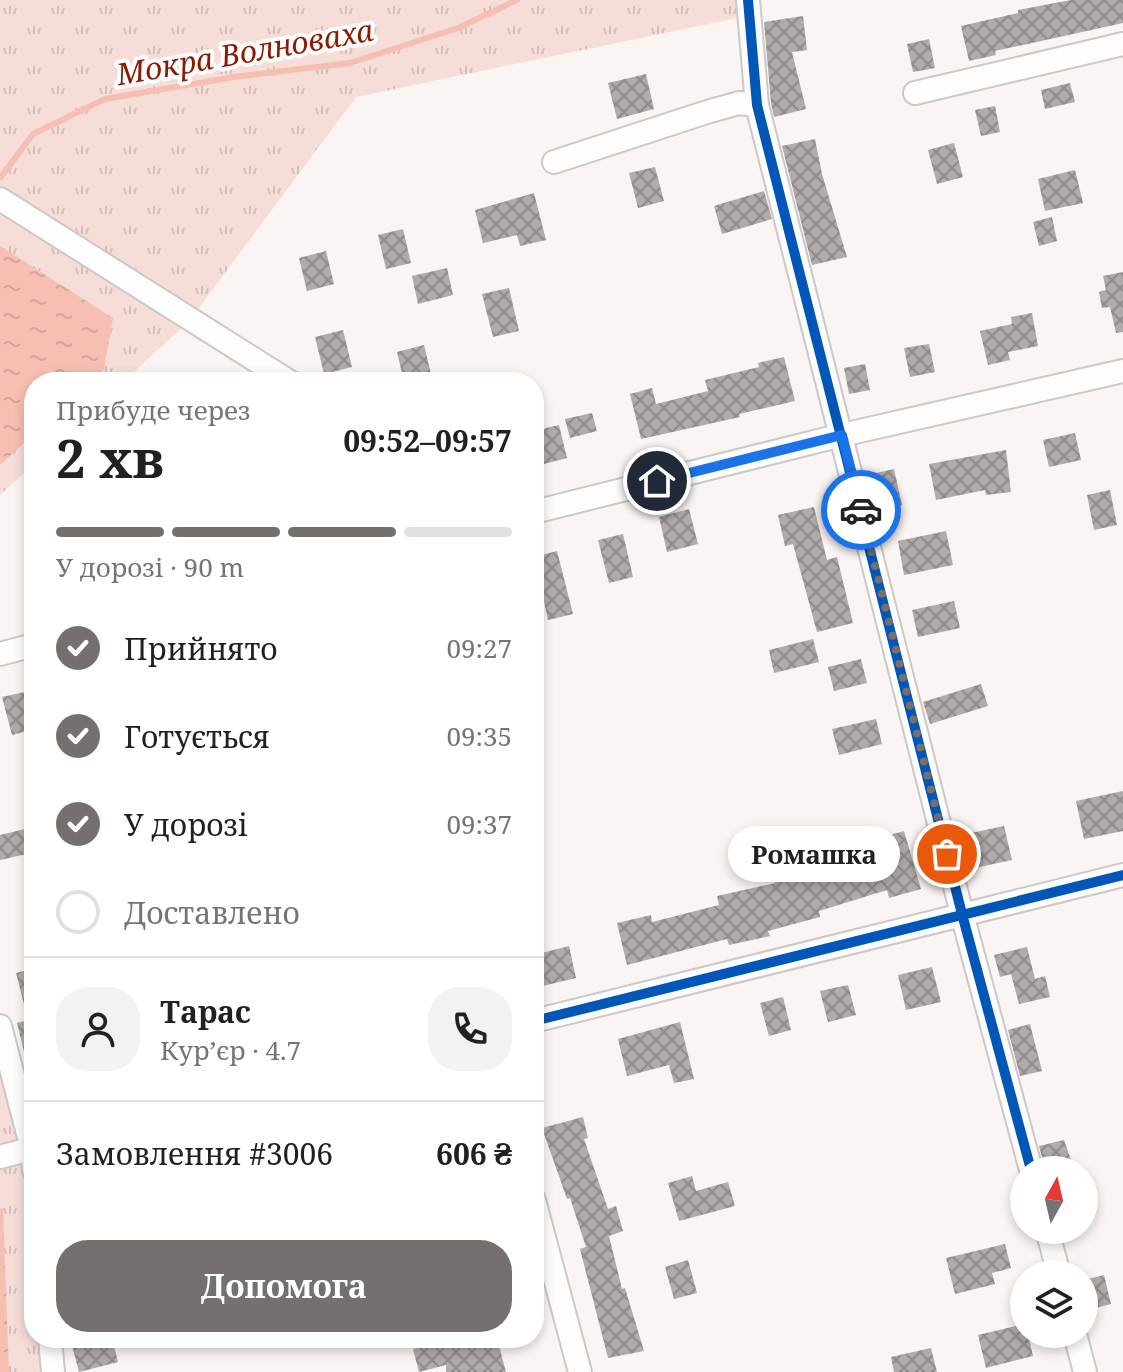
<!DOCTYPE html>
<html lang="uk">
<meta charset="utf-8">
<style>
body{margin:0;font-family:"Noto Serif",serif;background:#f2f2f2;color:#202124;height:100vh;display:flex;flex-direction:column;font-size:30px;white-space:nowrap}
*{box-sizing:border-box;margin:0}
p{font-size:26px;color:#757577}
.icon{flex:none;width:44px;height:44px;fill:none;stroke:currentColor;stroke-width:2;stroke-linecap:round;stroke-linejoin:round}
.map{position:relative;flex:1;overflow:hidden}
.details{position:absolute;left:24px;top:372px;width:520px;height:976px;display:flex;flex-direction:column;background:#fff;border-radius:32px;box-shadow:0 4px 12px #0003}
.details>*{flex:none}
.needle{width:52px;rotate:8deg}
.tools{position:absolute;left:1010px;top:1156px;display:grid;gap:16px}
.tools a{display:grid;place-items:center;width:88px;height:88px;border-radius:50%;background:#fff;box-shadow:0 4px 12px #0003;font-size:40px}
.pin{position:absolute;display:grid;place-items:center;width:68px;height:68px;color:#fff;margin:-34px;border:4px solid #fff;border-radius:50%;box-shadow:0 2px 8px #0007}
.courier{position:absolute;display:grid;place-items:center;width:80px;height:80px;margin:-40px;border:6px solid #1a73e8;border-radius:50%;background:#fff;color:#222;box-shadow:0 2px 10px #0007}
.bubble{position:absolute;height:56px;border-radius:28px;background:#fff;box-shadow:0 4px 12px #0003;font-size:26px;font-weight:700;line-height:56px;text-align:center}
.overview em{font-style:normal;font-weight:700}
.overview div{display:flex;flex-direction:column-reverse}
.overview{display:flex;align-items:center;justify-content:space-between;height:136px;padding:0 32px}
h1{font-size:52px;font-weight:700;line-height:60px}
.bar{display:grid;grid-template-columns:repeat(4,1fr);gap:12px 8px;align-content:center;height:96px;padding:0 32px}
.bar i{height:10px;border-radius:6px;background:#e0e0e0}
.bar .on{background:#756f6e}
.bar p{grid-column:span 4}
.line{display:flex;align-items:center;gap:20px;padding:0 32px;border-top:2px solid #e0e0e0}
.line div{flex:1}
.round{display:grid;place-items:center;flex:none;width:84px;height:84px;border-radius:32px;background:#f2f2f2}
ol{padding:0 32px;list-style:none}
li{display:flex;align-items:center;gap:24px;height:88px}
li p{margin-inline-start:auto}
li .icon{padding:8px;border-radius:50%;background:#756f6e;color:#fff;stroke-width:4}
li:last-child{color:#757577}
li i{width:44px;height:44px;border:4px solid #e0e0e0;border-radius:50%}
.cta{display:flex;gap:16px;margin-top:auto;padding:16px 32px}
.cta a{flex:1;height:92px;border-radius:32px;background:#756f6e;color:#fff;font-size:32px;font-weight:700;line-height:92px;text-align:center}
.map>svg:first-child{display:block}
</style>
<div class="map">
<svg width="1123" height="1372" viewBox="0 0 1123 1372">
<defs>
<pattern id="grass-tufts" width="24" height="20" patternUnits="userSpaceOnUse" patternTransform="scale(2)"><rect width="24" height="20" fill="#f6ddd8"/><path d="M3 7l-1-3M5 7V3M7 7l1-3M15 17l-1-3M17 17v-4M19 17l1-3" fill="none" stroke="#d3beb9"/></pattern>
<pattern id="water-ripples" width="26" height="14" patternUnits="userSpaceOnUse" patternTransform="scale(2)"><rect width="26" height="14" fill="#f6bfb2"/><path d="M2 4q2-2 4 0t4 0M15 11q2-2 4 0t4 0" fill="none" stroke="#d3a499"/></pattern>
<pattern id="building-cross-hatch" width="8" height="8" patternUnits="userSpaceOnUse" patternTransform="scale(2)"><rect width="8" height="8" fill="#b0aba9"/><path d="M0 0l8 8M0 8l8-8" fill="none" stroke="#908b89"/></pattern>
</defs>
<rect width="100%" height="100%" fill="#faf4f3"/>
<path fill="url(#grass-tufts)" d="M0,0H748L747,16L356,97L189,321L123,382H34V464L0,495Z
M0,1056L34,1170V1338H50L53,1372H0Z"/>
<path fill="url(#water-ripples)" d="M0,246L113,318L104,369L91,382H34V434L0,465Z
M3,1208L9,1372H0V1209Z"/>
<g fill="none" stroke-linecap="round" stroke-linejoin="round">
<path stroke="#f6bfb2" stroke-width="6" d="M1,177L33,134L105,99L234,77L350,63L458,28L517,0"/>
</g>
<path fill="url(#building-cross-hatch)" d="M1071,0H1123V23L995,51L996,55L969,61L961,26L1018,13V10Z
M803,16L807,50L792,52L806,109L774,117L771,103L764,22Z
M929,39L935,68L913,72L907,44Z
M646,74L654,109L617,119L608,83Z
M1070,83L1075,102L1045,109L1041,90Z
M995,106L1000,132L981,136L975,110Z
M815,139L822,174L847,257L812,265L782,146Z
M954,143L963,177L937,184L928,150Z
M655,167L664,201L638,208L629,173Z
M1075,170L1083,203L1045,211L1038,179Z
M764,191L772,219L722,234L714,206Z
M534,193L546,240L520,246L517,235L483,243L475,210Z
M1052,217L1057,241L1039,246L1033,222Z
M403,229L411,263L386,269L378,235Z
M326,251L334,284L307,291L299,258Z
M447,268L453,295L418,304L412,276Z
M1123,272V332L1116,333L1110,307L1102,308L1099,292L1106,290L1103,276Z
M509,288L519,331L493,337L482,294Z
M1032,313L1038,346L1008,352L1010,360L988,365L980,331L1012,324L1011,317Z
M343,330L352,367L324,374L315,337Z
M929,344L935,372L910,377L904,348Z
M424,345L433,382H404L397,352Z
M784,357L795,401L739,414L740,417L641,439L630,394L652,388L656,404L708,391L705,380L759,367L758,363Z
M865,364L870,390L849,394L844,368Z
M592,413L597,431L570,438L565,419Z
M559,425L567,458L540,465L534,431Z
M1075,433L1081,460L1049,467L1043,440Z
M1006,450L1011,492L986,495L985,490L936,500L929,464Z
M894,469L902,505L879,510L872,474Z
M1110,490L1117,525L1094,530L1087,495Z
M814,507L827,560L837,557L853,623L817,632L793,544L785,546L778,515Z
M689,509L698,544L667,552L659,517Z
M946,531L953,565L904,575L898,541Z
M623,534L633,577L609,583L598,540Z
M557,551L573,614L548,620L534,557Z
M954,601L960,628L918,637L912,610Z
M813,639L819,662L774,673L769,650Z
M861,659L867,683L834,691L828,667Z
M981,684L988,706L930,724L923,702Z
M25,692L34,729L12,735L2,697Z
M876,719L882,744L839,755L832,729Z
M1123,791V831L1084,839L1076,801Z
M1004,826L1012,860L970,869L962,835Z
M25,829L31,853L0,860V835Z
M904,831L921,889L889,898L887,890L819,911L820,917L768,931L770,936L729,945L727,939L627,965L617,923L651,915L652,922L719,905L717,896L775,883L773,876L806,866L809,874L877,853L873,840Z
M569,946L576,978L534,988V955Z
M1027,947L1035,979L1045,976L1050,997L1019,1004L1011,974L1000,977L994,955Z
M932,967L941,1002L906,1010L898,975Z
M34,968V1067L28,1068L17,1023L28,1020L16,973Z
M848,985L856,1015L828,1022L820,991Z
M783,997L791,1030L769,1036L760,1003Z
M680,1022L694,1079L674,1083L669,1065L627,1076L618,1039Z
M1030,1024L1042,1071L1020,1076L1008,1030Z
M583,1117L588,1138L584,1139L608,1209L616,1206L623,1231L609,1236L622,1289L625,1288L644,1351L608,1358L580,1249L586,1247L570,1198L567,1199L542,1128Z
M1064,1140L1072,1163L1045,1169L1039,1146Z
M692,1176L696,1191L728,1182L735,1206L679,1221L668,1183Z
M1005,1244L1011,1268L992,1273L995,1284L955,1294L946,1258Z
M688,1260L697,1293L674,1299L665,1267Z
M1104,1275L1111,1304L1084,1311V1280Z
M1024,1324V1334H1028L1033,1356L986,1368L978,1335Z
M70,1338H112L118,1362L79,1372Z
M480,1338H497L506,1372H446V1365L419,1372L413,1349L448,1341L449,1346Z
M931,1348L937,1372H894L891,1357Z"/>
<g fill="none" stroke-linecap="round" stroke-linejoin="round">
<g stroke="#cdc7c6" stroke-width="26">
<path id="minor" d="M748,0L757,105L962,914L1031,1170
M915,93L1123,44
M554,162L707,112L739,103L757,105
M0,199L290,382
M534,512L842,435L1123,371
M0,654L34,645
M534,1021L1123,875
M0,1026L32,1149L34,1170
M0,1157L34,1148
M534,1200L580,1372
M1047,1230L1059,1274
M1075,1334L1085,1372
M50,1338L53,1372"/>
</g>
<use href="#minor" stroke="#fefdfd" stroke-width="22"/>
<g stroke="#fff" stroke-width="15">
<path id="cycleway" d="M748,0L757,105L962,914L1031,1170
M534,1021L1123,875"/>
</g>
<use href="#cycleway" stroke="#0057b8" stroke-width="10"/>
</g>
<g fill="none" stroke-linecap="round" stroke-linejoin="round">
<path stroke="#756f6e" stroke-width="8" stroke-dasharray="0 14.4" d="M861,510L947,854"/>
<path stroke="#1a73e8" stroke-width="10" d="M657,481L842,435L861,510"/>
</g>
<g text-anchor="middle" stroke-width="8" stroke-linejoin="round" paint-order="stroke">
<g font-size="30" font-style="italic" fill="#8a1b03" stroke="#fff">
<text transform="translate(245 53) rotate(-10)" y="10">Мокра Волноваха</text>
</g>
</g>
</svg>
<div class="tools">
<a><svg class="needle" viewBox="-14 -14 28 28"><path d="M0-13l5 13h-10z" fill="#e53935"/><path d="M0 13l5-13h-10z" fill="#757577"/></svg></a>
<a><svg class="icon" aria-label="layers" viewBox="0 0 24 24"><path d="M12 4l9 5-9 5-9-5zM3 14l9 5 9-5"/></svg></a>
</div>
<div class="pin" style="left:947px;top:854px;background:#ea580c"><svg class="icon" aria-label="bag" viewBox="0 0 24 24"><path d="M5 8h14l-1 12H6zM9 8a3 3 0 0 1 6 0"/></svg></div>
<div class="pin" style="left:657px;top:481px;background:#1f2937"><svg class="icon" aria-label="home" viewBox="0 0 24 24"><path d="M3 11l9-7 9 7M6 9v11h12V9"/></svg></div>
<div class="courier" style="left:861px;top:510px"><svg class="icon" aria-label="car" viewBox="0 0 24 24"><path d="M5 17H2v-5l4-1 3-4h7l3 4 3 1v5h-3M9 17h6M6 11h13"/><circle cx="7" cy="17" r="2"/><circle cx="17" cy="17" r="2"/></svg></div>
<div class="bubble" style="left:728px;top:826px;width:172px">Ромашка</div>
<section class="details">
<div class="overview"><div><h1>2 хв</h1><p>Прибуде через</p></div><em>09:52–09:57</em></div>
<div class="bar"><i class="on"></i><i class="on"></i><i class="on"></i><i></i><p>У дорозі · 90 m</p></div>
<ol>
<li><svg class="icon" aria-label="check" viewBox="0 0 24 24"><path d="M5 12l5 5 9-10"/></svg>Прийнято<p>09:27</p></li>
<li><svg class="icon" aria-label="check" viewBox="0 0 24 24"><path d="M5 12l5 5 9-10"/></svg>Готується<p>09:35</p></li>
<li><svg class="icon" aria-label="check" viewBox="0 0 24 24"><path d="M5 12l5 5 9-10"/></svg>У дорозі<p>09:37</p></li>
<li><i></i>Доставлено</li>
</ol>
<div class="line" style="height:144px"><a class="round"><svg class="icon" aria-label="person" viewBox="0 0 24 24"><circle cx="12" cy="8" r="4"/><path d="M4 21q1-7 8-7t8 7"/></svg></a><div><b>Тарас</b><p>Кур’єр · 4.7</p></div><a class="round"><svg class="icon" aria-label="phone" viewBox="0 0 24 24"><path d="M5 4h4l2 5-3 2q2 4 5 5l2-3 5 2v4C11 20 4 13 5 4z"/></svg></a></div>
<div class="line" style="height:104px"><div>Замовлення #3006</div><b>606 ₴</b></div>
<div class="cta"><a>Допомога</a></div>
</section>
</div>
